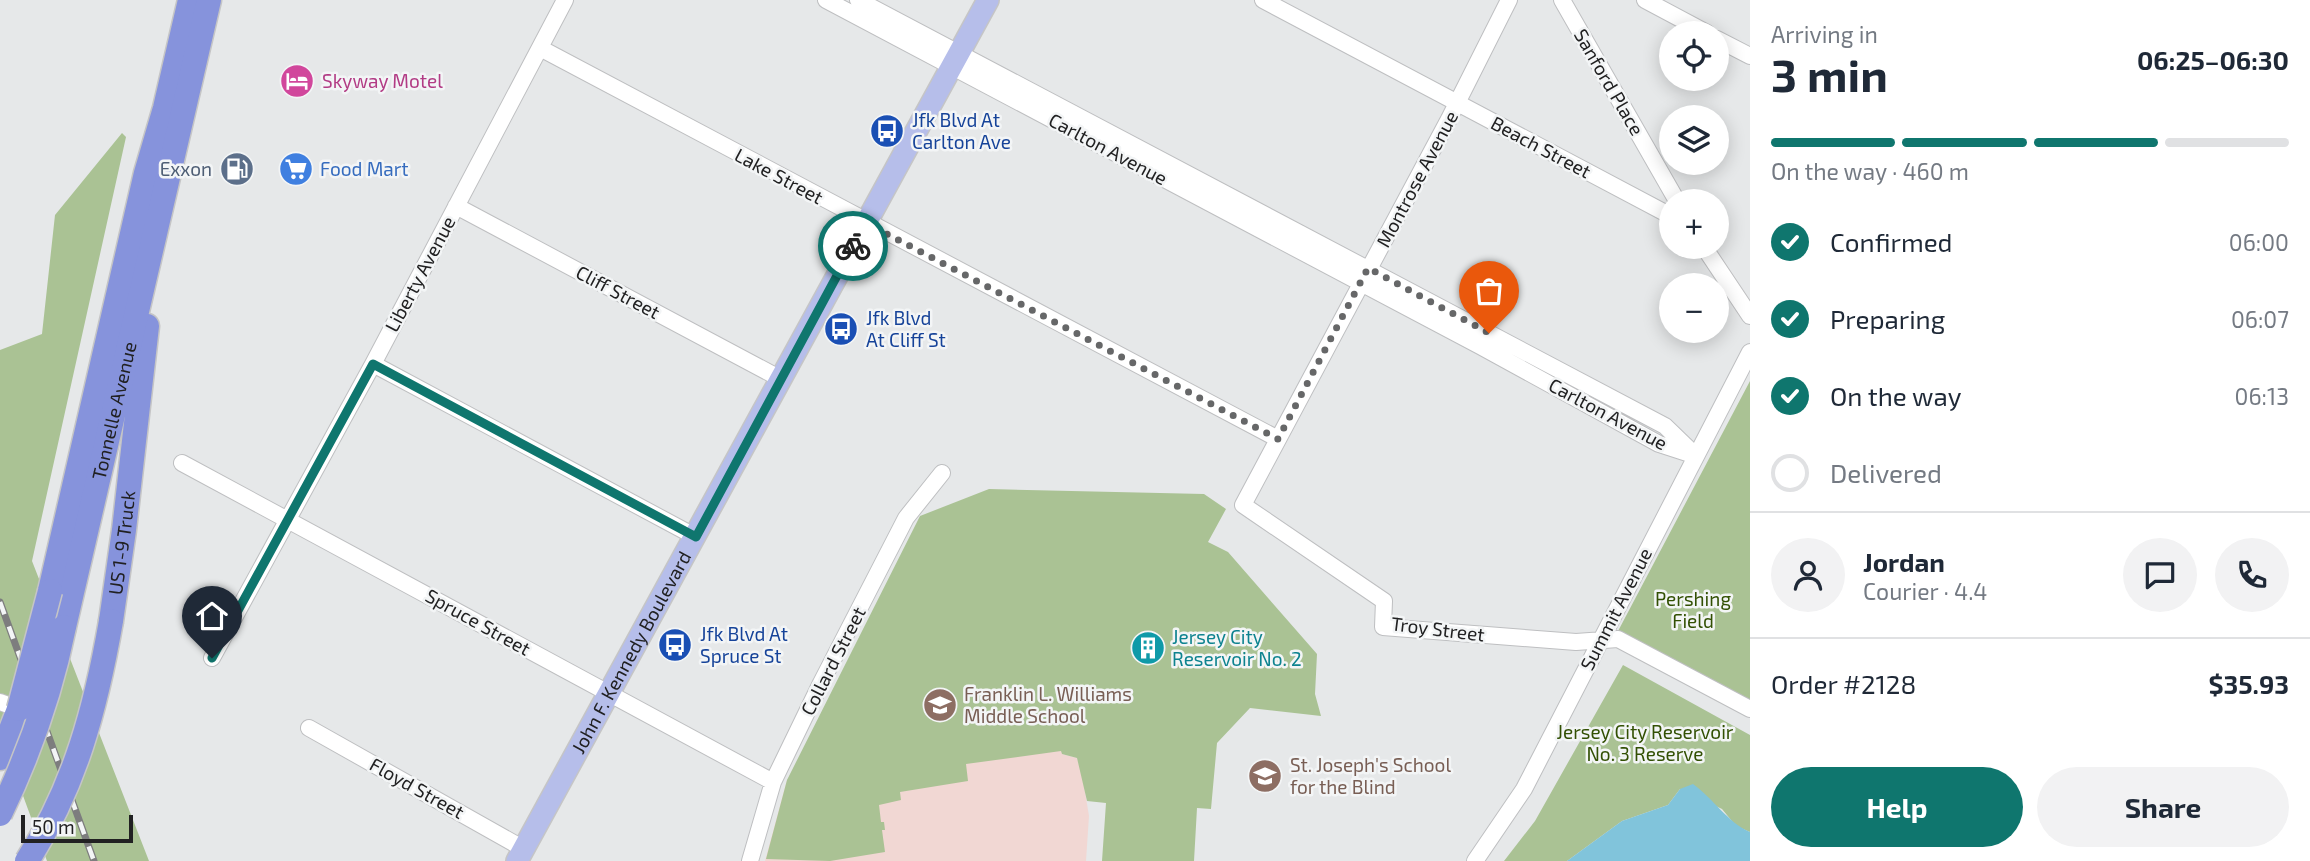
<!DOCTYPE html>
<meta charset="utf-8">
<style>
body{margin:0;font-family:"Exo 2",sans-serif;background:#f2f2f3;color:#1f2937;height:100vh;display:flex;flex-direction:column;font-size:26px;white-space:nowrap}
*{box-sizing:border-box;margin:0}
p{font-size:23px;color:#747a83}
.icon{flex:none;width:38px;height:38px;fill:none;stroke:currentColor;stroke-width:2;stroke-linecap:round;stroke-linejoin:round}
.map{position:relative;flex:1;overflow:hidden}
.sheet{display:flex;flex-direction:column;background:#fff;width:560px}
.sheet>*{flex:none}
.fabs{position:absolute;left:1659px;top:21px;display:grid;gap:14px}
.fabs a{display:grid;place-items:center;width:70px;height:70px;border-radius:50%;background:#fff;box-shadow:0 4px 18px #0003;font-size:35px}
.scale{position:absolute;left:21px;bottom:18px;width:112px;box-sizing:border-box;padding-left:7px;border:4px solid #212122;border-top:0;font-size:19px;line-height:24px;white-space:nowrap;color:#212122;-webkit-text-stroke:5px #f3f5f6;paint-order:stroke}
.pin{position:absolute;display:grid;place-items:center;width:60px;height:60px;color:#fff;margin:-72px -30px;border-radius:50% 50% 50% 0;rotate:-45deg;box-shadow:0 0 7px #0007}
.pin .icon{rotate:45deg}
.courier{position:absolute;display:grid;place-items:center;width:70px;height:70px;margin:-35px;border:5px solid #0f766e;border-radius:50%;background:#fff;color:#222;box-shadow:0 2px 9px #0007}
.summary em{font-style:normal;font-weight:700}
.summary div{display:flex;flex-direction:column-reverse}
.summary{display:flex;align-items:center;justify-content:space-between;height:119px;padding:0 21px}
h1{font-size:46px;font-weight:700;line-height:52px}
.bar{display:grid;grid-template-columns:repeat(4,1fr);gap:10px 7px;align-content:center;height:84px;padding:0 21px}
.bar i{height:9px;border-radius:5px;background:#e0e1e3}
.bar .selected{background:#0f766e}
.bar p{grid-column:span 4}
.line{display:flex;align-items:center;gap:18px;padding:0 21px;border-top:2px solid #e0e1e3}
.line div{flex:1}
.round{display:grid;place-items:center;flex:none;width:74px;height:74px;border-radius:37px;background:#f2f2f3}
ol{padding:0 21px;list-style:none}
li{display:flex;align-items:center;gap:21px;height:77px}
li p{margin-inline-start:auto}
li .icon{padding:7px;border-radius:50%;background:#0f766e;color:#fff;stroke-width:4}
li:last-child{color:#747a83}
li i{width:38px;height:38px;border:4px solid #e0e1e3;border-radius:50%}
.cta{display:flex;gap:14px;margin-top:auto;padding:14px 21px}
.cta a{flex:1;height:80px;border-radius:42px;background:#0f766e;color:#fff;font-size:28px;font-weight:700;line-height:80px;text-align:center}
.cta a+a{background:#f2f2f3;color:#1f2937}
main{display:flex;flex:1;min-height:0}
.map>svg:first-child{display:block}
</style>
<main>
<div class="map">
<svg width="1750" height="861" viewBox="0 0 1750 861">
<rect width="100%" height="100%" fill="#e6e8e9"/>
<path fill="#f1d7d3" d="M1050,658L1062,754L1077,758L1082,774L1089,816L1086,861H765L787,780Z"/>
<path fill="#aac294" d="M122,133L126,137L32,561L149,861H47L0,733V350L42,334L55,215Z
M1750,381V703L1617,633Z
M989,489L1204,494L1226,509L1208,542L1228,552L1317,654L1315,694L1321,716L1250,708L1217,743L1211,809L1197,808L1194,861H1102L1106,803L1087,801L1077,758L1062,754L1061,751L966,764L968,781L900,792L901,800L879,805L881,822H884L885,830H882L885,852L830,861L766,859L787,780L920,516Z
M1623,665L1750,735V832L1736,826L1722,809L1680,789L1668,805L1622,821L1567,861H1504L1535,821Z"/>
<path fill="#81c4db" d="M1693,784C1714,799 1727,822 1750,832V861H1567L1622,821L1668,805L1680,789Z"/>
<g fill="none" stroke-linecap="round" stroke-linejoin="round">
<g stroke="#bebfc1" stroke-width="18">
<path id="minor" d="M826,0L1480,346L1659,444L1696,456L1665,426L858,0
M1263,0L1671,216
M1509,0L1449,119L1243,505L1384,601L1383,627L1576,642L1618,639L1750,709
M1562,0L1677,201
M1645,0L1707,33
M1717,39L1750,56
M540,48L1278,439
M456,206L781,379
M1704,247L1750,316
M373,364L696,537
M182,463L773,782
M212,658L373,364L565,0
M0,702L19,709
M309,728L524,849
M750,861L773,782L821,683L906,518L942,473
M1475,861L1524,789L1750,352"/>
</g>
<g stroke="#c5c5c6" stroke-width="24">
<g id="major">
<path id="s1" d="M517,861L988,0"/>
</g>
</g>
<g stroke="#c5c5c6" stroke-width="27">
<g id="highway">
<path d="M50,591L146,173L165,108L190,0"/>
<path id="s2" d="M111,621L124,530L147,326"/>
<path id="s3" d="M64,627L209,0"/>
<path d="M0,758L19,709"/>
</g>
</g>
<use href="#minor" stroke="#fff" stroke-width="16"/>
<use href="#major" stroke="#b6beea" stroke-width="21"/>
<use href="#highway" stroke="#8693dc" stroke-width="24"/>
<g stroke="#7d7d7e" stroke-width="7">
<path id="rail" d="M0,602L94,861"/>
</g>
<use href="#rail" stroke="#f3f5f6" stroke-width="4.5" stroke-dasharray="13" stroke-linecap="butt"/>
<g stroke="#c5c5c6" stroke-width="27" stroke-linecap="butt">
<path id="highway-bridge" d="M19,709L50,591
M0,814C29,754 51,692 64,627
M27,861C75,787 96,707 111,621"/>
</g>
<use href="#highway-bridge" stroke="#8693dc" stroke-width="24"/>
</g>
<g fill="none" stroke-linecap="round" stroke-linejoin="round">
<path stroke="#666768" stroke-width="7" stroke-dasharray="0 12.6" d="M853,246L866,223L1278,439L1368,268L1489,333"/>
<path stroke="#0f766e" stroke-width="9" d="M212,658L373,364L696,537L853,246"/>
</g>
<defs>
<g id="hotel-disc" transform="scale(1.75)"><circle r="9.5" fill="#d1479c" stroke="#f3f5f6"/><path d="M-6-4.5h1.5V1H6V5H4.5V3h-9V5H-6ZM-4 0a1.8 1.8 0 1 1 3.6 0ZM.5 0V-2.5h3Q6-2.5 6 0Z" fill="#fff"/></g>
<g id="bus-disc" transform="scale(1.75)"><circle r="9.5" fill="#1a4fb4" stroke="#f3f5f6"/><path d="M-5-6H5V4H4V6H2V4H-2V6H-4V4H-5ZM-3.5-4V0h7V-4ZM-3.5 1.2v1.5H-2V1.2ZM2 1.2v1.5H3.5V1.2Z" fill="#fff"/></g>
<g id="fuel-disc" transform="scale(1.75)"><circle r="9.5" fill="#5c6f8a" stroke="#f3f5f6"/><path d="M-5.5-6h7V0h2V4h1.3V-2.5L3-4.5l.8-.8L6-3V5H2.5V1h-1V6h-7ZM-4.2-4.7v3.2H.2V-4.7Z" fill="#fff"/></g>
<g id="supermarket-disc" transform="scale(1.75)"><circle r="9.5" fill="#3f7fe0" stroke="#f3f5f6"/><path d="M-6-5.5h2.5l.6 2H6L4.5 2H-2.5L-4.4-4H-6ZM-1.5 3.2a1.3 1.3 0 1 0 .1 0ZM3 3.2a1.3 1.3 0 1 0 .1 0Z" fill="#fff"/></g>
<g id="building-disc" transform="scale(1.75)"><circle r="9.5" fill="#0f9aa8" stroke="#f3f5f6"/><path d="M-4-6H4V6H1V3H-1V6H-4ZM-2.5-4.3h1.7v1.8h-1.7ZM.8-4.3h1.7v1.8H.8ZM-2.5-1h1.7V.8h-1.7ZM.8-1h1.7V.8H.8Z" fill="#fff"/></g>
<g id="school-disc" transform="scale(1.75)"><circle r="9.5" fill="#8d6e63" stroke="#f3f5f6"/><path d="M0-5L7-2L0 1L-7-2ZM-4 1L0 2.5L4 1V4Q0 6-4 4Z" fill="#fff"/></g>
</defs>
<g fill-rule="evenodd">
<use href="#hotel-disc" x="297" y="81"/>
<use href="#bus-disc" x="887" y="131"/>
<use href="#fuel-disc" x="237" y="169"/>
<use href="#supermarket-disc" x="296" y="169"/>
<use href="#bus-disc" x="841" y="329"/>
<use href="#bus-disc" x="675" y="645"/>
<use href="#building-disc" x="1148" y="648"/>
<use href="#school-disc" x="940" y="705"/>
<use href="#school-disc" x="1265" y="776"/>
</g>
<g text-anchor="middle" stroke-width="5" stroke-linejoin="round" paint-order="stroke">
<g font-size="19" fill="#b23c85" stroke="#f3f5f6" text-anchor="start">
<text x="322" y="88">Skyway Motel</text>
</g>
<g font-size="19" fill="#212122" stroke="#f3f5f6">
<text transform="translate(1609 82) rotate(60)" y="7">Sanford Place</text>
<text transform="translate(1541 147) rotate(28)" y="7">Beach Street</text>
<text transform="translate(1108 149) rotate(28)" y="7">Carlton Avenue</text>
<text transform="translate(779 176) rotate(28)" y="7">Lake Street</text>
<text transform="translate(1417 179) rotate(-62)" y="7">Montrose Avenue</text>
<text transform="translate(420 274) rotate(-62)" y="7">Liberty Avenue</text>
<text transform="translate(618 292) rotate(28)" y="7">Cliff Street</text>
<text dy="7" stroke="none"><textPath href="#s3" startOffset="222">Tonnelle Avenue</textPath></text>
<text transform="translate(1608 414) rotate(28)" y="7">Carlton Avenue</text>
<text dy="7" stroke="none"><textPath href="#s2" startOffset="79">US 1-9 Truck</textPath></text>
<text transform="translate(1616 609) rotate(-63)" y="7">Summit Avenue</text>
<text transform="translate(478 622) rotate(29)" y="7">Spruce Street</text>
<text transform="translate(1438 629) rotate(7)" y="7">Troy Street</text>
<text dy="7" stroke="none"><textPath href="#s1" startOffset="238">John F. Kennedy Boulevard</textPath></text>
<text transform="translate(833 661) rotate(-63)" y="7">Collard Street</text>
<text transform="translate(417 788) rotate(29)" y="7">Floyd Street</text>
</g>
<g font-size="19" fill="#164399" stroke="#f3f5f6" text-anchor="start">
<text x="912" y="127">Jfk Blvd At<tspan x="912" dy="22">Carlton Ave</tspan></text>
<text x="866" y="325">Jfk Blvd<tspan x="866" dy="22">At Cliff St</tspan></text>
<text x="700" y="641">Jfk Blvd At<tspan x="700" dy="22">Spruce St</tspan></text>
</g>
<g font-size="19" fill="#4e5e75" stroke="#f3f5f6" text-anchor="end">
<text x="212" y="176">Exxon</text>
</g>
<g font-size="19" fill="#366cbe" stroke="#f3f5f6" text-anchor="start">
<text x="320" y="176">Food Mart</text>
</g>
<g font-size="19" fill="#325003" stroke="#f3f5f6">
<text x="1693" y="606">Pershing<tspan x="1693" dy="22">Field</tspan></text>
<text x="1645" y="739">Jersey City Reservoir<tspan x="1645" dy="22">No. 3 Reserve</tspan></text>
</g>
<g font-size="19" fill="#0d838f" stroke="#f3f5f6" text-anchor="start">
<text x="1172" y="644">Jersey City<tspan x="1172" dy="22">Reservoir No. 2</tspan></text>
</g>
<g font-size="19" fill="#785e54" stroke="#f3f5f6" text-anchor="start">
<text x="964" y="701">Franklin L. Williams<tspan x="964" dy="22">Middle School</tspan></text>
<text x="1290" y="772">St. Joseph's School<tspan x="1290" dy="22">for the Blind</tspan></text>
</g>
</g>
</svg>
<div class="fabs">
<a><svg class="icon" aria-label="locate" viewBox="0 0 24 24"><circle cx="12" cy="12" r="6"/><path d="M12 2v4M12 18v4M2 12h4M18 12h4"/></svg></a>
<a><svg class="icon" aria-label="layers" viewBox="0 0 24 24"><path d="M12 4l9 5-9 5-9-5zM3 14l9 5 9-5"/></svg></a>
<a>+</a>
<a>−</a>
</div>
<div class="scale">50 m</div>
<div class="pin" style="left:1489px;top:333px;background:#ea580c"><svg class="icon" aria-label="bag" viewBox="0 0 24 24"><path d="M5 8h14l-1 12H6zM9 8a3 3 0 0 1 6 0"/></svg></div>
<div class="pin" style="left:212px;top:658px;background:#1f2937"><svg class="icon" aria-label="home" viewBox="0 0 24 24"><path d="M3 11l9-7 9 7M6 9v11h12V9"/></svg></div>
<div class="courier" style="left:853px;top:246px"><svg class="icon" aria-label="bike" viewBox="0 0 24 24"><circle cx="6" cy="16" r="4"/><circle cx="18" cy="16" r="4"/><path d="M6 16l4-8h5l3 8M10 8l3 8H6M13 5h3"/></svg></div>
</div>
<section class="sheet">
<div class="summary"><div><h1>3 min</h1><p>Arriving in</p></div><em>06:25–06:30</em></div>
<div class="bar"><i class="selected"></i><i class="selected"></i><i class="selected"></i><i></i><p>On the way · 460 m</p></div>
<ol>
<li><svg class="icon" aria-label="check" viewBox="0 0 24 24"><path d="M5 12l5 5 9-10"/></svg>Confirmed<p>06:00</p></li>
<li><svg class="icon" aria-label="check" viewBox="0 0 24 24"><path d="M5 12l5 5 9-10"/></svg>Preparing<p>06:07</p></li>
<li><svg class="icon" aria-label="check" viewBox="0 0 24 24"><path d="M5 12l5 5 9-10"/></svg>On the way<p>06:13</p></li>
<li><i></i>Delivered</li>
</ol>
<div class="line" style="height:126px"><a class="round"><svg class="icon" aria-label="person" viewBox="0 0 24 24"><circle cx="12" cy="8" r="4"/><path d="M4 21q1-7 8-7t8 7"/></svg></a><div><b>Jordan</b><p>Courier · 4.4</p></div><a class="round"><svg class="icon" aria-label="chat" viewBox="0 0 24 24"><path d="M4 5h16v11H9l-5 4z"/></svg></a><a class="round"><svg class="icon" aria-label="phone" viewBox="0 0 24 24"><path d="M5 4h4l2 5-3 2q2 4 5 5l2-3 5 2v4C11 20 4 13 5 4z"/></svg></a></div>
<div class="line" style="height:91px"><div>Order #2128</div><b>$35.93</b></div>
<div class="cta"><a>Help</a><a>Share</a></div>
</section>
</main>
